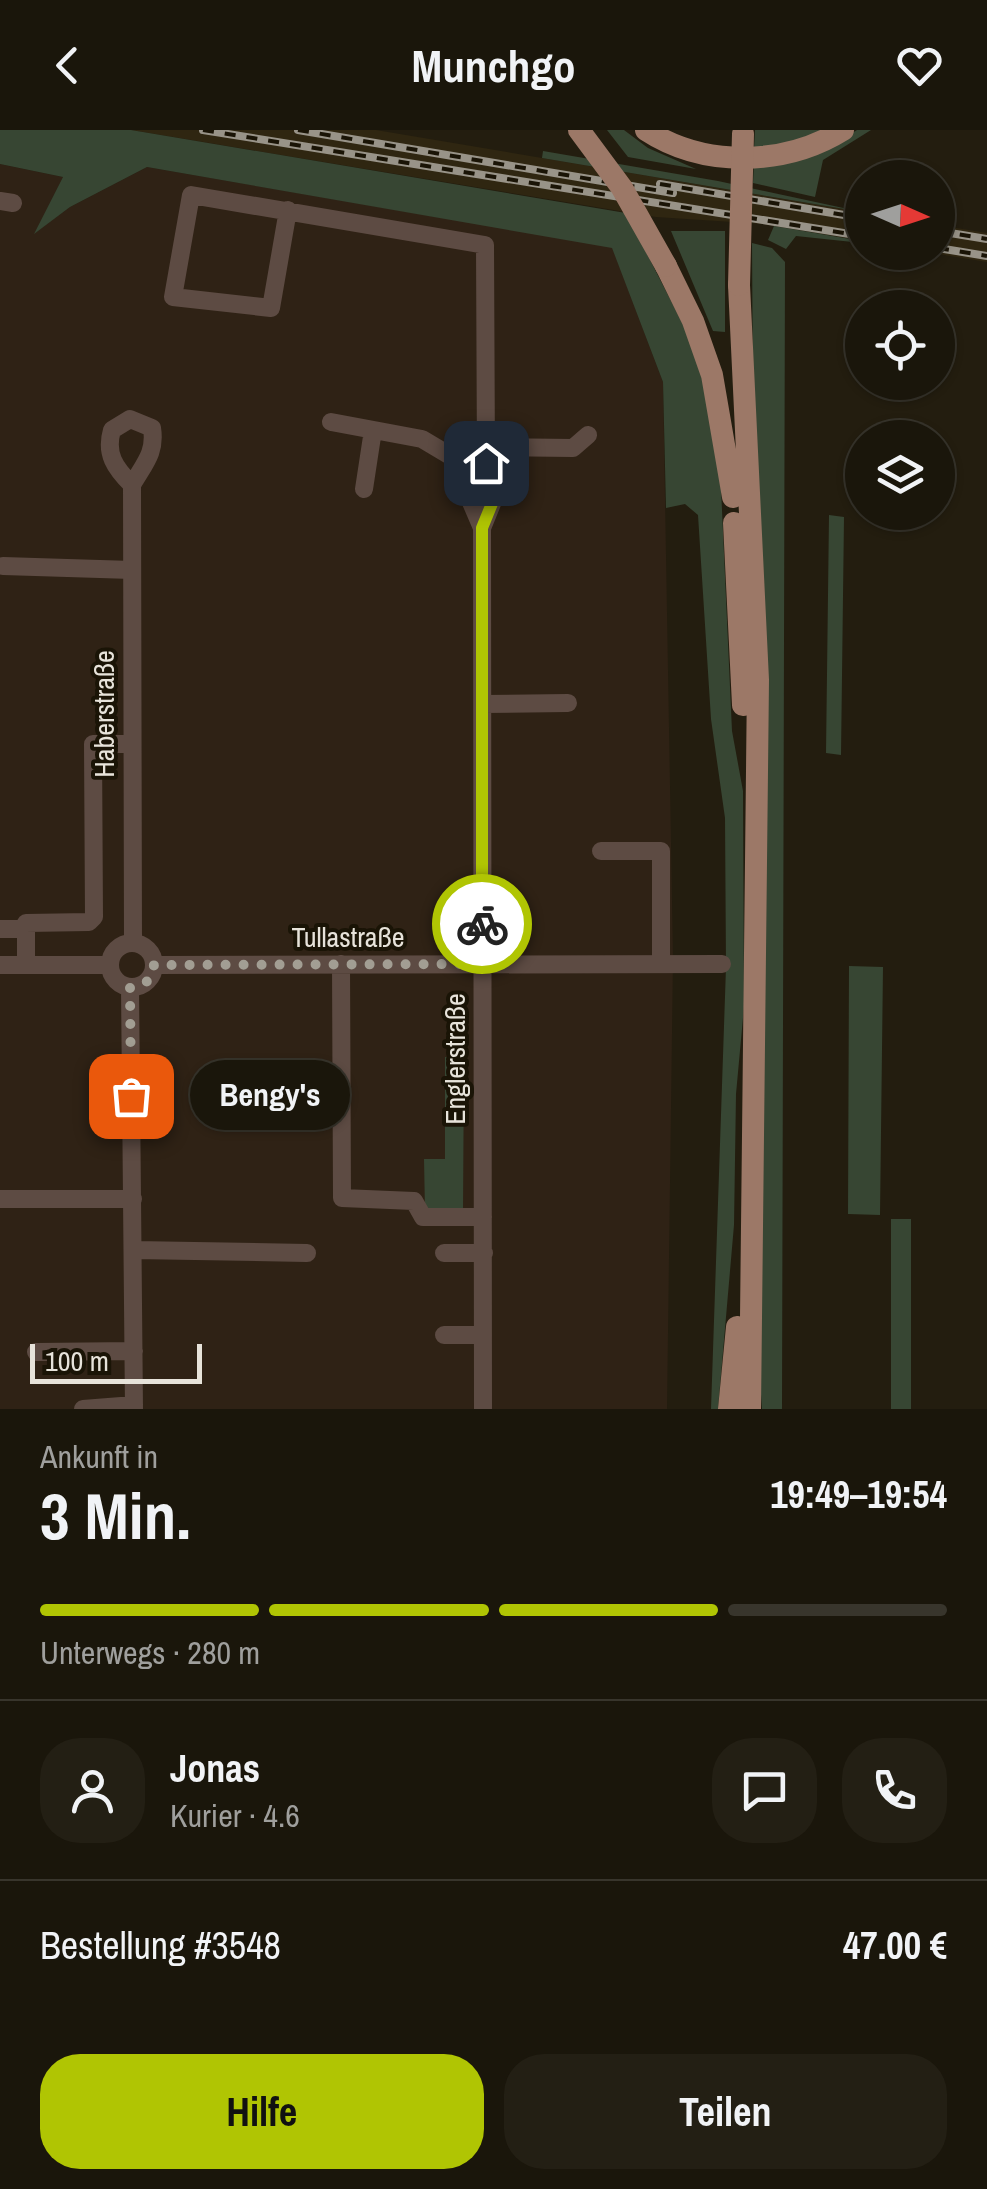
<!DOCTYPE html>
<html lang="de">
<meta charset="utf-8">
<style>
body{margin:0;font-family:"Archivo Narrow",sans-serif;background:#231f14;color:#f1f3f6;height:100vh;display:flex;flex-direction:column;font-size:38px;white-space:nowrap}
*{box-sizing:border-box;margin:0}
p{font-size:32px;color:#9f9f9d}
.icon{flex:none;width:55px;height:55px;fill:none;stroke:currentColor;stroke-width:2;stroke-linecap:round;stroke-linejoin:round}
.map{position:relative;height:1279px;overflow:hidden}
.side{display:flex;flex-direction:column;background:#1a160b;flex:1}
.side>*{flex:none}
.needle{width:65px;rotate:93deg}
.tools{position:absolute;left:845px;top:30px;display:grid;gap:20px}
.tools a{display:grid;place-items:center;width:110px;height:110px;border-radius:50%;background:#1a160b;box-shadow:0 2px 8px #0004,0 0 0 2px #38352c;font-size:50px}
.scale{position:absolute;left:30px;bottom:25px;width:172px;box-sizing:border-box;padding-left:10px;border:5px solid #e7e3da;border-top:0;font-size:28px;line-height:35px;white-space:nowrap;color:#e7e3da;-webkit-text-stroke:8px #1a1406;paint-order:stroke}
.pin{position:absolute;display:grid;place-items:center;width:85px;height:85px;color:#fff;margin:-42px;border-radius:20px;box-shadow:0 5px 15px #0006}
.courier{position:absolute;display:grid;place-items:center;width:100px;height:100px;margin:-50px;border:8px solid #b0c503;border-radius:50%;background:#fff;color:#222;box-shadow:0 2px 12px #0007}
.bubble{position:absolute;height:70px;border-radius:35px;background:#1a160b;box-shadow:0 2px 8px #0004,0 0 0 2px #38352c;font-size:32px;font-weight:800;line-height:70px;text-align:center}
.headline em{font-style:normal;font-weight:800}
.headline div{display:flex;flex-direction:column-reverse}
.headline{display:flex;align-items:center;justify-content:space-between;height:170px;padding:0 40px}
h1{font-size:65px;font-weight:800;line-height:75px}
.bar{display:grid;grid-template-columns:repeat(4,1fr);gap:15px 10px;align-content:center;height:120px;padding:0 40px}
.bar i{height:12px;border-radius:8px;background:#38352c}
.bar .on{background:#b0c503}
.bar p{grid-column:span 4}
.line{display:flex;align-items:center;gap:25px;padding:0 40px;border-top:2px solid #38352c}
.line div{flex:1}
.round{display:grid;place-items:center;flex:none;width:105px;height:105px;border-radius:40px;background:#231f14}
.action{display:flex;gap:20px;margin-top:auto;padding:20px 40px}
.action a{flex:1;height:115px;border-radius:40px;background:#b0c503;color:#111;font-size:40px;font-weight:800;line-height:115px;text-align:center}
.action a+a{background:#231f14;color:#f1f3f6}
header{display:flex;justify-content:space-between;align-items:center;height:130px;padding:0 40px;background:#1a160b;font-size:45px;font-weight:800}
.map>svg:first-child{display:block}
</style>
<header><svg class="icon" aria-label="back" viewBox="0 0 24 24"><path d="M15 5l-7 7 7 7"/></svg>Munchgo<svg class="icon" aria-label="heart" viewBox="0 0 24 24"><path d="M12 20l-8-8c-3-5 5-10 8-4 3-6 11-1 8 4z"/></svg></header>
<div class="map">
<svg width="987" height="1279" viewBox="0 0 987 1279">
<rect width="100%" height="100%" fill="#231d0f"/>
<path fill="#2f2215" d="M0,34L63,47L36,102L70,77L147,37L612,117L663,252L673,828L667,1279H0Z"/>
<path fill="#2f2611" d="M131,0H376L862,82V111L763,94L656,87Z
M938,95L987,103V132L932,123L938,122Z"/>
<path fill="#374633" d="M0,0H131L626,83L693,214L711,280L721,358L732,601L743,661L744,877L736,964L734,1095L718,1279H711L726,837L725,688L711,589L698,385L685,374L666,378L663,252L612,118L147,37L70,77L34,104L63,47L0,34Z
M607,0H624L648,18L696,39L628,27Z
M755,0H824L790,13L754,19Z
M857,0H871L823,30L815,67L753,53L754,34L833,15Z
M543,21L718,51L862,82L542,28Z
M774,96L862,111V113L796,106L786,119L768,110Z
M671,101H725V202L713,201Z
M752,113L772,118L785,132L782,1279H762L759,1236Z
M829,385L844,387L841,625L826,623Z
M849,836L883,837L880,1085L848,1084Z
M445,927H464L463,1082L425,1081L424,1029H445Z
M891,1089H911V1279H891Z"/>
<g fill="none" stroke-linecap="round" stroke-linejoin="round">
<path stroke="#5d4b43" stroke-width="18" d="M0,71L13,73
M288,80L271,178L173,167L191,65L485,115L486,333
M331,292L422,309L469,337
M486,333L496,317L573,318L588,305
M132,355C115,338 105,324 112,300L130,289L152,298C156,323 144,334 132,355L133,813
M364,359L373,300
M482,398L461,349L465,341L479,333L493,336L502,349L482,398L483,1279
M3,436L132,440
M483,574L568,573
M601,721H661V834
M0,799H26
M110 835a22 22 0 1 1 44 0a22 22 0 1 1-44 0Z
M341,834L342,1068L414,1071L423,1087H483
M0,835H110
M26,835V793L89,792L94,787L93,614H132
M154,835L722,834
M130,857L134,1279
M0,1069H133
M134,1120L307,1123
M444,1123H484
M444,1205H483
M36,1222L134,1221
M83,1279L134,1275"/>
<path stroke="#9c7867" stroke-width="22" d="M646,0C704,38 785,36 843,0
M666,136L693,191L712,245L733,367
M739,155L758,550L750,1279
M734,393L743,575
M729,1279L737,1197"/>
<g stroke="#989388" stroke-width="8">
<path id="rail" d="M203,0L862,106
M298,0L673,63
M660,54L862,88
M938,101L987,109
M938,118L987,126"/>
</g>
<use href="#rail" stroke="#1a1406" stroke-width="4" stroke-dasharray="11" stroke-linecap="butt"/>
<path stroke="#9c7867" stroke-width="22" d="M579,0L622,58L666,136
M739,155L743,4"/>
</g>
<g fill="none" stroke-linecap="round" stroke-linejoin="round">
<path stroke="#a29e93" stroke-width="10" stroke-dasharray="0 18" d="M131,966L130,858L148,851L154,835L482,834V794"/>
<path stroke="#b0c503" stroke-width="12" d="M482,794V398L502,349L500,342L486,333"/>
</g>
<g text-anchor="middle" stroke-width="8" stroke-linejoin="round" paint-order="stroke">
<g font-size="28" fill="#e7e3da" stroke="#1a1406">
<text transform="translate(104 584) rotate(-90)" y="10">Haberstraße</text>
<text x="348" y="817">Tullastraße</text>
<text transform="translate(455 929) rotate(-90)" y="10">Englerstraße</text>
</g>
</g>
</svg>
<div class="tools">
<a><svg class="needle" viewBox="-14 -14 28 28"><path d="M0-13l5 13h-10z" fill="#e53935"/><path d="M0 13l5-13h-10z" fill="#9f9f9d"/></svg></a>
<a><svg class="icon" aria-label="locate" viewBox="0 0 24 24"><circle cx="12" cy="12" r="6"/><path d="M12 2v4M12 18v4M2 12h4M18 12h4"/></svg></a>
<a><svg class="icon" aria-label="layers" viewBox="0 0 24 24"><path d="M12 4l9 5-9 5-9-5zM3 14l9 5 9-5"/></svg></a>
</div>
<div class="scale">100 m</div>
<div class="pin" style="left:131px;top:966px;background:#ea580c"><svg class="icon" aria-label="bag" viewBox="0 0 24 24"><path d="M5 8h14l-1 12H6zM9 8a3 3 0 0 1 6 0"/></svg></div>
<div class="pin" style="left:486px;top:333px;background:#1f2937"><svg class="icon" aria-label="home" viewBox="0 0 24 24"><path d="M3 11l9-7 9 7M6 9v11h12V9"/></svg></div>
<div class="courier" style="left:482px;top:794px"><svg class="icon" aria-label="bike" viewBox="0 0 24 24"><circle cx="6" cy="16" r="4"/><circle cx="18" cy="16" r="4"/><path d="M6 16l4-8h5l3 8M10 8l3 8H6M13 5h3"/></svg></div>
<div class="bubble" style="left:190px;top:930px;width:160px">Bengy's</div>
</div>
<section class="side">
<div class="headline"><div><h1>3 Min.</h1><p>Ankunft in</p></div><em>19:49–19:54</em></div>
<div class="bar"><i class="on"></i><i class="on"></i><i class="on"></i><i></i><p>Unterwegs · 280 m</p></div>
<div class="line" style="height:180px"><a class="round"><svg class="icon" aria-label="person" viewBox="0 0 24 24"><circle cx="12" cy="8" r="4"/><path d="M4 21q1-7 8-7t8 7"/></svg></a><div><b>Jonas</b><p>Kurier · 4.6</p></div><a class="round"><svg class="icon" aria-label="chat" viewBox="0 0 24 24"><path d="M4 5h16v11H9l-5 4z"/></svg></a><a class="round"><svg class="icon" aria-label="phone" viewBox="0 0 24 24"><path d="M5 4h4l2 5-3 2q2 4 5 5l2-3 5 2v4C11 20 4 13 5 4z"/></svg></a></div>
<div class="line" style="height:130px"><div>Bestellung #3548</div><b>47.00 €</b></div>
<div class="action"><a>Hilfe</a><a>Teilen</a></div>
</section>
